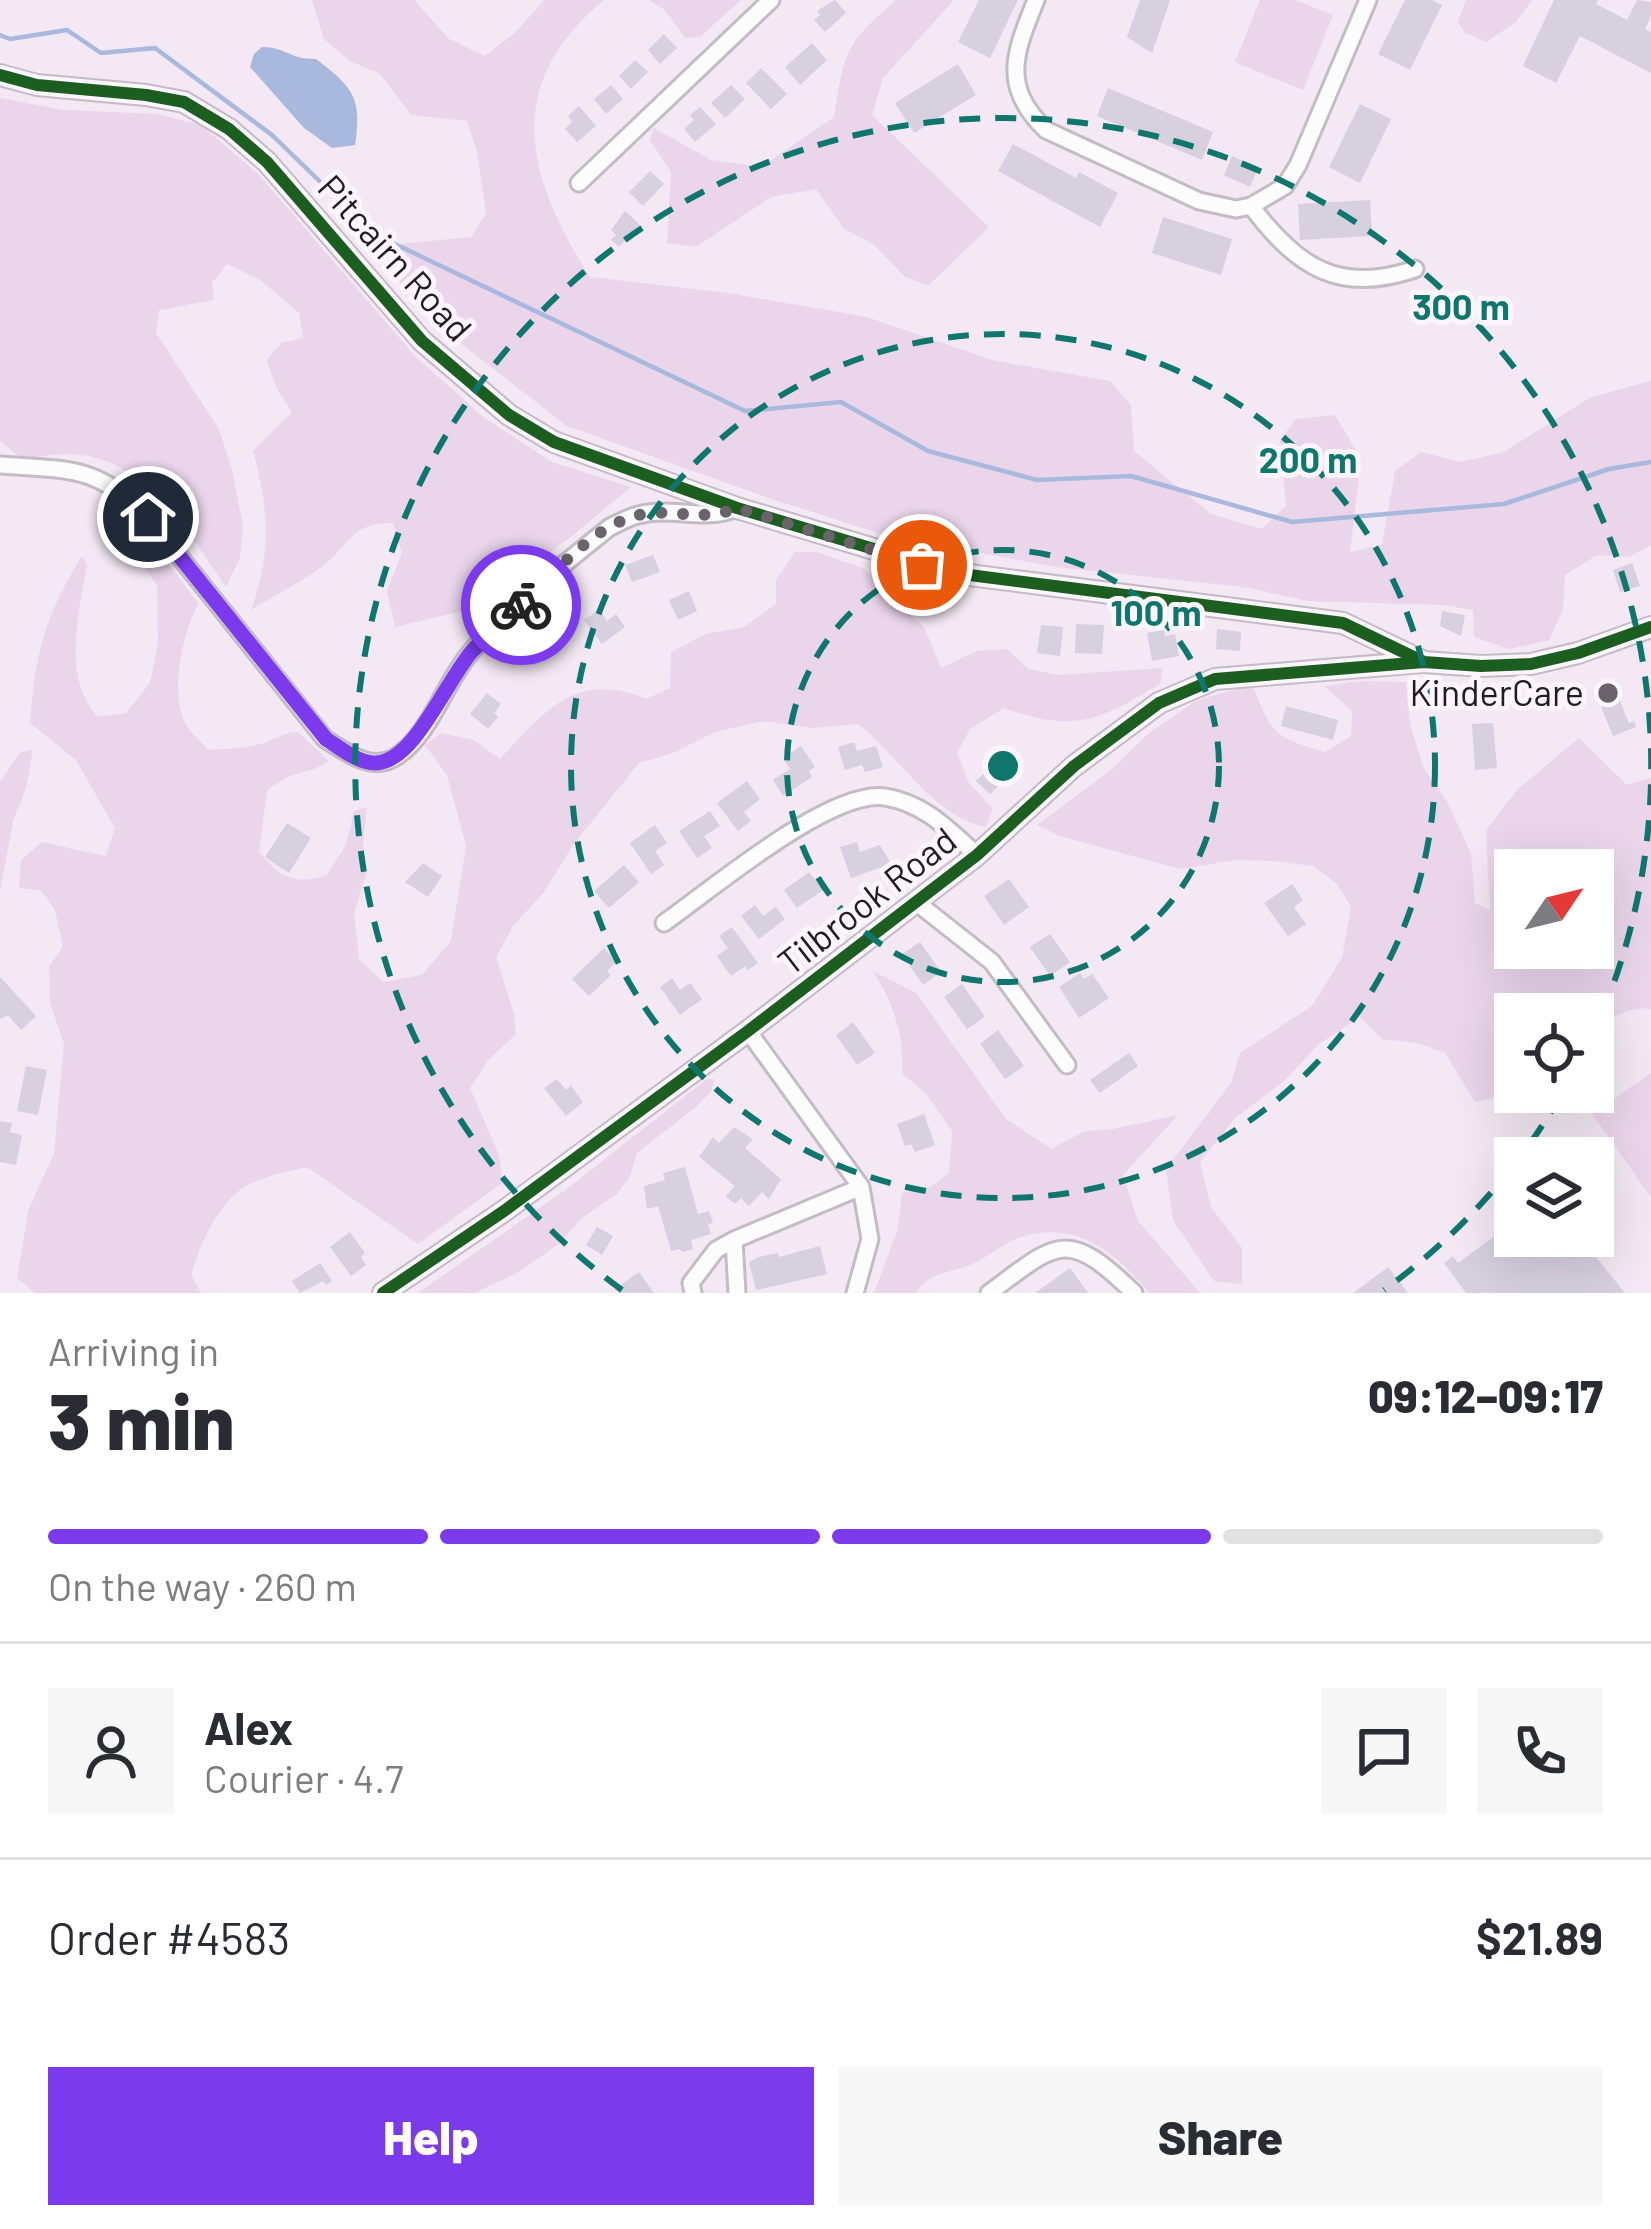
<!DOCTYPE html>
<meta charset="utf-8">
<style>
body{margin:0;font-family:Barlow,sans-serif;background:#f7f7f7;color:#2b2b33;height:100vh;display:flex;flex-direction:column;font-size:45px;white-space:nowrap}
*{box-sizing:border-box;margin:0}
p{font-size:39px;color:#7c7c81}
.icon{flex:none;width:66px;height:66px;fill:none;stroke:currentColor;stroke-width:2;stroke-linecap:round;stroke-linejoin:round}
.map{position:relative;height:1293px;overflow:hidden}
.side{display:flex;flex-direction:column;background:#fff;flex:1}
.side>*{flex:none}
.needle{width:78px;rotate:55deg}
.fabs{position:absolute;left:1494px;top:849px;display:grid;gap:24px}
.fabs a{display:grid;place-items:center;width:120px;height:120px;border-radius:0px;background:#fff;box-shadow:0 12px 48px #0002;font-size:60px}
.pin{position:absolute;display:grid;place-items:center;width:102px;height:102px;color:#fff;margin:-51px;border:6px solid #fff;border-radius:50%;box-shadow:0 3px 12px #0007}
.courier{position:absolute;display:grid;place-items:center;width:120px;height:120px;margin:-60px;border:9px solid #7c3aed;border-radius:50%;background:#fff;color:#222;box-shadow:0 3px 15px #0007}
.summary em{font-style:normal;font-weight:800}
.summary div{display:flex;flex-direction:column-reverse}
.summary{display:flex;align-items:center;justify-content:space-between;height:204px;padding:0 48px}
h1{font-size:78px;font-weight:800;line-height:90px}
.bar{display:grid;grid-template-columns:repeat(4,1fr);gap:18px 12px;align-content:center;height:144px;padding:0 48px}
.bar i{height:15px;border-radius:9px;background:#e1e1e2}
.bar .active{background:#7c3aed}
.bar p{grid-column:span 4}
.line{display:flex;align-items:center;gap:30px;padding:0 48px;border-top:3px solid #e1e1e2}
.line div{flex:1}
.round{display:grid;place-items:center;flex:none;width:126px;height:126px;border-radius:0px;background:#f7f7f7}
.button{display:flex;gap:24px;margin-top:auto;padding:24px 48px}
.button a{flex:1;height:138px;border-radius:0px;background:#7c3aed;color:#fff;font-size:48px;font-weight:800;line-height:138px;text-align:center}
.button a+a{background:#f7f7f7;color:#2b2b33}
.map>svg:first-child{display:block}
</style>
<div class="map">
<svg width="1651" height="1293" viewBox="0 0 1651 1293">
<rect width="100%" height="100%" fill="#f3e8f3"/>
<path fill="#ead5eb" fill-rule="evenodd" d="M312,0H414L449,39L485,56L518,30L544,0H604C501,85 526,177 590,277L728,293L867,317L992,360L1110,381L1131,405L1134,451L1211,514L1262,529L1286,506L1280,440L1296,419L1335,415L1361,459L1350,552L1382,545L1395,471L1421,452L1461,462L1504,452L1591,397L1651,381V545L1629,557L1597,555L1565,575L1563,609L1549,640L1509,649L1474,637L1473,610L1443,605L1308,601L1244,587L1056,567L884,535L769,498L567,426L437,325L369,247L471,237L486,214L477,152L467,121L411,115L380,74L350,61L324,39Z
M649,0H741L700,37L685,38L665,10Z
M896,0H954L883,78L872,115L989,227L928,286L904,276L873,244L844,229L816,189L771,197L696,247L667,243L671,172L650,140L654,128L711,160L761,167L834,117C845,51 844,45 896,0Z
M1260,0H1295L1333,15L1303,90L1235,62Z
M1466,0H1532L1516,22L1486,42L1464,32L1458,22Z
M0,98L64,110L158,114L201,125L258,174L416,357L482,416L552,462L631,487L572,536L466,610L395,627L387,591L402,553L393,523C349,521 347,551 316,571C295,585 272,597 251,610C272,554 269,509 253,451L292,412L277,389L267,360L281,343L303,338L299,313L259,279L227,264L212,283L214,300L159,310L156,333L219,429L232,470L243,526L240,558L226,587C188,532 144,454 68,454C53,454 37,457 22,459L0,441Z
M121,526L142,529L198,603C183,636 171,682 183,719C187,730 201,741 208,750C225,749 243,749 260,744C275,740 281,733 298,732L329,761C303,778 294,767 267,791L259,852C279,877 294,885 326,876L346,845L354,811L367,807L363,844L366,875L354,913L359,959L383,982L422,975L451,941L466,846L447,775L425,745L441,733L474,740L500,759C545,711 576,670 646,699L670,688L671,652L706,634L744,627L776,604V580L795,552H817L865,569L925,629L941,668L977,651L1007,649L1028,669L1058,675L1163,668L1160,684C1098,721 1075,733 1004,708L970,729L957,753L969,783L993,809L986,827C932,816 900,756 858,724L811,728L764,721L715,732L673,753L639,763L573,845L544,892L513,926L496,957L514,1014L516,1034L489,1059L470,1088L499,1155L503,1182L418,1244L307,1167C287,1172 258,1177 241,1189C216,1208 200,1245 191,1274L201,1293H35L17,1278L29,1208L54,1154L64,1044L50,1003L49,966L63,947L55,910L41,890L19,888L21,860L42,842L106,856L115,828L76,760L30,723C36,652 44,617 82,556L87,565C79,615 61,676 98,717L126,713L150,683L158,644L157,586L139,558H122L115,545Z
M1360,681L1406,682L1410,724L1423,767L1448,803L1471,854L1475,903L1490,910L1486,830L1518,789L1579,738L1627,785L1651,778V1009C1630,1005 1610,1019 1593,1030V1014H1515L1516,1092L1475,1102L1445,1053L1418,1043L1382,1039L1360,1017L1319,1044L1284,1081L1234,1119L1200,1162L1211,1207L1242,1248V1284L1214,1281L1173,1220L1166,1169L1231,1083L1240,1053L1312,1006L1342,958L1351,907L1337,884L1313,866L1273,861L1236,860L1180,869L1060,836L1037,825L1111,770L1149,733L1196,701L1252,684C1271,733 1274,738 1325,752L1351,736L1352,711L1324,686ZM1515,870H1593V948H1515Z
M33,749L26,788L13,821L0,892V782L20,753Z
M873,971L916,993L1006,1119L1051,1149L1085,1131L1113,1129L1178,1115L1123,1175L1138,1221L1200,1293H1149C1115,1252 1077,1220 1021,1237C1004,1242 989,1257 972,1264C952,1273 928,1272 916,1293H874L898,1229L902,1193L928,1188L949,1173L952,1131L925,1092L902,1074C904,1034 894,1005 873,971Z
M1651,1073V1197L1592,1114Z
M707,1079H714L712,1090L697,1106L637,1153L630,1176L617,1194L583,1217L560,1243L517,1273L474,1293H418L564,1191Z"/>
<path fill="#a9b8dd" d="M262,47C286,47 288,59 316,59C354,88 362,98 355,145L332,148L304,128L250,67L254,54Z"/>
<g fill="none" stroke-linecap="round" stroke-linejoin="round">
<path stroke="#a9b8dd" stroke-width="4.5" d="M0,35L10,39L67,30L101,53L155,48L272,135L374,234L745,411L841,402L928,451L1037,480L1131,476L1292,522L1504,504L1609,469L1651,462"/>
</g>
<path fill="#d6d0df" d="M835,0L846,13L825,32L814,20L820,15L817,11Z
M979,0H1018L990,58L958,42Z
M1140,0H1170L1152,53L1127,37Z
M1405,0H1432L1442,5L1410,70L1378,54Z
M1554,0H1598L1596,4L1627,20L1637,0L1651,2V16L1645,29L1651,32V73L1580,36L1556,83L1523,66Z
M664,34L677,48L660,64L648,50Z
M812,43L827,60L800,85L785,67Z
M635,60L648,72L631,89L619,76Z
M958,64L976,95L914,133L895,103Z
M761,68L787,94L771,109L746,83Z
M611,85L623,99L606,114L594,99Z
M731,85L745,99L725,118L711,103Z
M1108,88L1213,132L1202,160L1097,116Z
M1360,104L1391,119L1360,183L1329,167Z
M579,106L596,126L577,142L565,129L572,122L568,116Z
M700,107L716,124L695,142L684,129L694,120L690,115Z
M1013,144L1076,178L1079,172L1118,193L1100,227L998,171Z
M1232,156L1258,168L1250,187L1224,175Z
M650,171L664,184L643,206L629,192Z
M1370,200L1372,236L1300,240L1298,204Z
M625,211L640,225L619,247L611,240L616,235L611,230Z
M1163,217L1232,239L1221,275L1152,253Z
M653,555L660,572L632,582L625,565Z
M1632,563L1640,586L1620,592L1613,570Z
M689,591L697,611L678,620L669,600Z
M599,610L607,621L616,614L625,627L602,644L584,620Z
M1442,611L1465,615L1461,636L1440,626Z
M1076,624L1104,625L1102,654L1075,653Z
M1041,625L1063,627L1060,656L1037,653Z
M1217,629L1241,632L1240,651L1216,649Z
M1164,630L1165,636L1175,634L1179,656L1152,661L1147,633Z
M545,632L557,648L535,665L526,653Z
M487,693L501,704L494,713L498,717L488,729L470,714Z
M1619,699L1629,723L1634,721L1636,727L1613,736L1601,707Z
M1286,706L1338,720L1333,740L1281,726Z
M1493,723L1497,768L1475,770L1472,724Z
M854,742L857,751L876,746L883,767L865,772L862,765L845,770L838,747Z
M801,746L815,767L809,771L812,777L783,796L773,780L790,769L783,758Z
M1005,754L1018,768L990,794L976,781Z
M747,781L760,799L744,812L751,821L738,831L717,803Z
M710,811L720,826L704,836L712,848L697,858L679,831Z
M287,823L311,838L289,873L265,857Z
M655,825L667,843L655,851L664,865L651,874L630,843Z
M857,842L860,852L880,845L891,864L851,878L840,847Z
M423,863L442,876L428,897L405,882Z
M624,865L639,882L609,908L594,891Z
M809,872L823,890L797,908L784,890Z
M1009,879L1029,907L1004,925L984,896Z
M1292,884L1303,900L1294,907L1306,924L1288,936L1264,903Z
M755,905L763,916L776,907L785,919L759,939L741,916Z
M732,927L758,963L748,970L745,966L731,976L717,956L728,948L719,936Z
M1050,934L1070,962L1050,976L1030,947Z
M920,942L941,972L923,985L902,954Z
M604,948L617,961L607,971L611,975L589,996L572,979Z
M1080,973L1084,979L1092,974L1109,998L1079,1018L1059,987Z
M0,977L36,1016L21,1030L8,1015L0,1019Z
M672,978L680,990L690,983L702,999L680,1015L660,987Z
M962,984L985,1017L967,1029L944,997Z
M853,1022L875,1053L857,1065L836,1035Z
M998,1030L1024,1066L1005,1079L980,1044Z
M1129,1053L1138,1066L1100,1093L1090,1080Z
M26,1066L47,1070L38,1115L17,1111Z
M557,1079L566,1090L571,1086L583,1102L566,1116L544,1088Z
M924,1114L935,1145L915,1152L911,1144L905,1146L897,1124Z
M0,1121L12,1123L10,1132L22,1135L16,1165L0,1162Z
M734,1127L753,1139L745,1148L781,1179L769,1199L762,1192L749,1206L741,1198L735,1204L726,1196L735,1186L699,1157L713,1137L719,1143Z
M685,1167L698,1214L709,1211L713,1223L708,1224L711,1234L691,1240L693,1249L682,1252L680,1249L671,1251L658,1206L647,1209L644,1186L665,1180L663,1173Z
M1515,1221V1236H1579L1625,1293H1466L1444,1263L1453,1256L1458,1263Z
M597,1227L613,1236L602,1255L586,1245Z
M350,1232L365,1253L361,1257L366,1265L351,1276L330,1247Z
M820,1246L827,1274L756,1290L749,1262L759,1257L778,1253L779,1257Z
M320,1263L332,1281L326,1285L323,1281L300,1293L292,1281Z
M1388,1267L1408,1293H1353Z
M1070,1268L1088,1293H1035Z
M639,1272L654,1293H618L615,1289Z"/>
<g fill="none" stroke-linecap="round" stroke-linejoin="round">
<g stroke="#c4bcc5" stroke-width="21">
<path id="minor" d="M1036,0C1015,52 1000,86 1046,130L1199,201L1236,209L1251,206L1285,186L1298,165L1368,0
M579,183L771,0
M1251,206C1297,267 1339,295 1415,269
M0,465C69,470 97,465 148,517L325,739C345,751 370,772 394,758C430,737 444,683 471,652C507,609 566,562 610,527C619,523 629,517 638,515C673,506 703,522 737,508
M916,902L992,962L1067,1065
M664,923C711,890 830,789 885,797C924,803 949,830 977,855
M748,1031L861,1187L870,1239L855,1293
M734,1240L737,1293
M693,1293L691,1283L716,1250L734,1240L861,1187
M989,1293C1058,1242 1066,1227 1134,1293"/>
</g>
<g stroke="#c4bcc5" stroke-width="24">
<path id="tertiary" d="M0,75L37,85L146,95L184,102L229,129L267,162L422,341L509,415L554,442L737,508L954,573L1343,623L1424,662L1481,666L1531,664L1578,653L1651,627
M383,1293L504,1211L748,1031L977,855L1074,766L1159,703L1215,679L1421,662"/>
</g>
<use href="#minor" stroke="#fdfcfd" stroke-width="15"/>
<use href="#tertiary" stroke="#fdfcfd" stroke-width="18"/>
<g stroke="#fdf5fd" stroke-width="20">
<path id="cycleway" d="M0,75L37,85L146,95L184,102L229,129L267,162L422,341L509,415L554,442L737,508L954,573L1343,623L1424,662L1481,666L1531,664L1578,653L1651,627
M383,1293L504,1211L748,1031L977,855L1074,766L1159,703L1215,679L1424,662"/>
</g>
<use href="#cycleway" stroke="#1b5e20" stroke-width="12"/>
</g>
<g fill="none" stroke-linecap="round" stroke-linejoin="round">
<path stroke="#6b636b" stroke-width="12" stroke-dasharray="0 21.6" d="M521,605C555,573 595,523 643,514C677,509 704,522 737,508L922,565"/>
<path stroke="#7c3aed" stroke-width="15" d="M148,517L326,739C340,748 358,763 376,763C415,762 448,677 473,650C487,634 505,620 521,605"/>
</g>
<g fill="none" stroke="#0f766e" stroke-width="6" stroke-dasharray="21 15">
<circle cx="1003" cy="766" r="216"/>
<circle cx="1003" cy="766" r="432"/>
<path d="M1561 1095A648 648 0 0 1 1521 1156M1514 1165A648 648 0 0 1 1384 1290M622 1290A648 648 0 1 1 1595 1030"/>
</g>
<circle fill="#6b636b" stroke="#fdf5fd" stroke-width="4.5" cx="1608" cy="693" r="12"/>
<g text-anchor="middle" stroke-width="10" stroke-linejoin="round" paint-order="stroke">
<g font-size="36" fill="#221b22" stroke="#fdf5fd">
<text transform="translate(395 258) rotate(48)" y="13">Pitcairn Road</text>
<text transform="translate(867 901) rotate(-38)" y="13">Tilbrook Road</text>
</g>
<g font-size="36" fill="#221b22" stroke="#fdf5fd" text-anchor="end">
<text x="1584" y="706">KinderCare</text>
</g>
</g>
<circle cx="1003" cy="766" r="18" fill="#0f766e" stroke="#fdf5fd" stroke-width="6"/>
<g font-size="36" text-anchor="middle" font-weight="bold" fill="#0f766e" stroke="#fdf5fd" stroke-width="10" stroke-linejoin="round" paint-order="stroke">
<text x="1461" y="320">300 m</text>
<text x="1308" y="473">200 m</text>
<text x="1156" y="626">100 m</text>
</g>
</svg>
<div class="fabs">
<a><svg class="needle" viewBox="-14 -14 28 28"><path d="M0-13l5 13h-10z" fill="#e53935"/><path d="M0 13l5-13h-10z" fill="#7c7c81"/></svg></a>
<a><svg class="icon" aria-label="locate" viewBox="0 0 24 24"><circle cx="12" cy="12" r="6"/><path d="M12 2v4M12 18v4M2 12h4M18 12h4"/></svg></a>
<a><svg class="icon" aria-label="layers" viewBox="0 0 24 24"><path d="M12 4l9 5-9 5-9-5zM3 14l9 5 9-5"/></svg></a>
</div>
<div class="pin" style="left:922px;top:565px;background:#ea580c"><svg class="icon" aria-label="bag" viewBox="0 0 24 24"><path d="M5 8h14l-1 12H6zM9 8a3 3 0 0 1 6 0"/></svg></div>
<div class="pin" style="left:148px;top:517px;background:#1f2937"><svg class="icon" aria-label="home" viewBox="0 0 24 24"><path d="M3 11l9-7 9 7M6 9v11h12V9"/></svg></div>
<div class="courier" style="left:521px;top:605px"><svg class="icon" aria-label="bike" viewBox="0 0 24 24"><circle cx="6" cy="16" r="4"/><circle cx="18" cy="16" r="4"/><path d="M6 16l4-8h5l3 8M10 8l3 8H6M13 5h3"/></svg></div>
</div>
<section class="side">
<div class="summary"><div><h1>3 min</h1><p>Arriving in</p></div><em>09:12–09:17</em></div>
<div class="bar"><i class="active"></i><i class="active"></i><i class="active"></i><i></i><p>On the way · 260 m</p></div>
<div class="line" style="height:216px"><a class="round"><svg class="icon" aria-label="person" viewBox="0 0 24 24"><circle cx="12" cy="8" r="4"/><path d="M4 21q1-7 8-7t8 7"/></svg></a><div><b>Alex</b><p>Courier · 4.7</p></div><a class="round"><svg class="icon" aria-label="chat" viewBox="0 0 24 24"><path d="M4 5h16v11H9l-5 4z"/></svg></a><a class="round"><svg class="icon" aria-label="phone" viewBox="0 0 24 24"><path d="M5 4h4l2 5-3 2q2 4 5 5l2-3 5 2v4C11 20 4 13 5 4z"/></svg></a></div>
<div class="line" style="height:156px"><div>Order #4583</div><b>$21.89</b></div>
<div class="button"><a>Help</a><a>Share</a></div>
</section>
